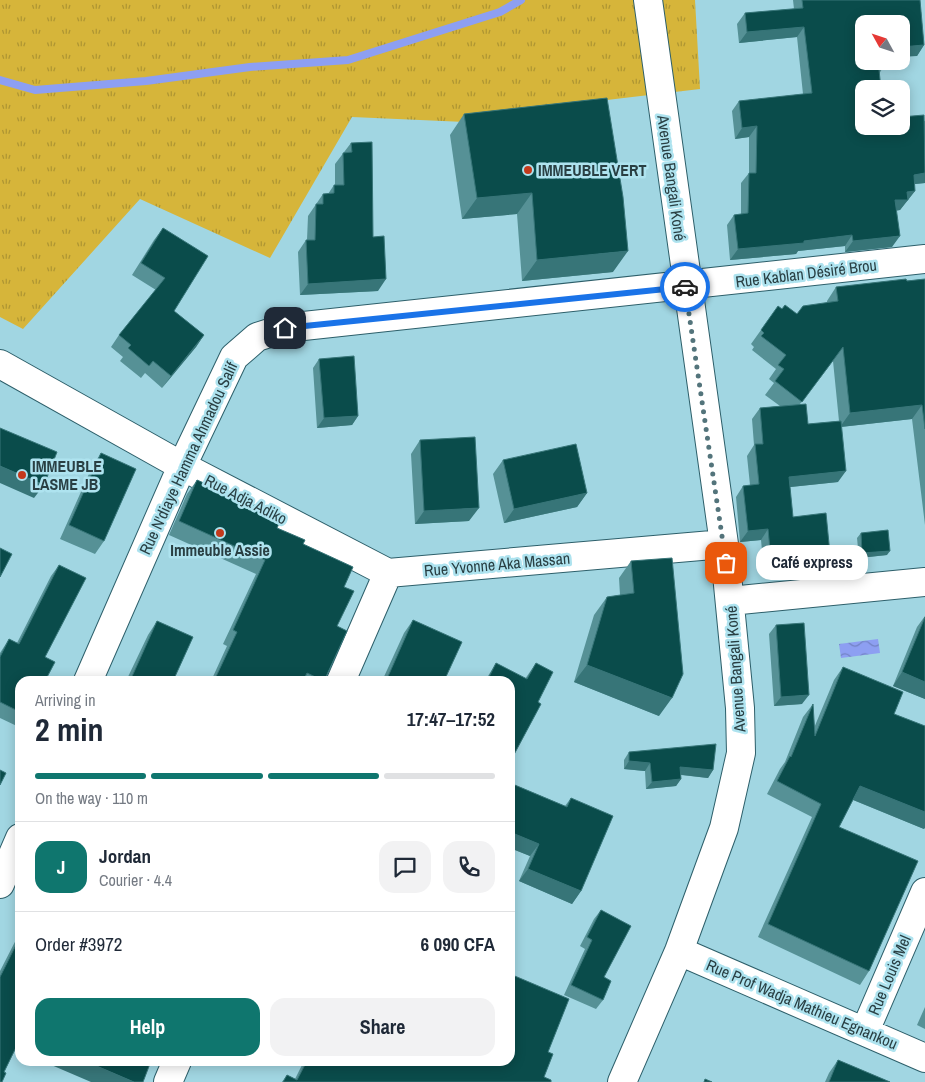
<!DOCTYPE html>
<meta charset="utf-8">
<style>
body{margin:0;font-family:"Archivo Narrow",sans-serif;background:#f2f2f3;color:#1f2937;height:100vh;display:flex;flex-direction:column;font-size:19px;white-space:nowrap}
*{box-sizing:border-box;margin:0}
p{font-size:16px;color:#747a83}
.icon{flex:none;width:28px;height:28px;fill:none;stroke:currentColor;stroke-width:2;stroke-linecap:round;stroke-linejoin:round}
.map{position:relative;flex:1;overflow:hidden}
.panel{position:absolute;left:15px;top:676px;width:500px;height:390px;display:flex;flex-direction:column;background:#fff;border-radius:15px;box-shadow:0 2px 12px #0003}
.panel>*{flex:none}
.needle{width:32px;rotate:310deg}
.controls{position:absolute;left:855px;top:15px;display:grid;gap:10px}
.controls a{display:grid;place-items:center;width:55px;height:55px;border-radius:10px;background:#fff;box-shadow:0 2px 12px #0003;font-size:25px}
.pin{position:absolute;display:grid;place-items:center;width:42px;height:42px;color:#fff;margin:-21px;border-radius:10px;box-shadow:0 2px 8px #0006}
.courier{position:absolute;display:grid;place-items:center;width:50px;height:50px;margin:-25px;border:4px solid #1a73e8;border-radius:50%;background:#fff;color:#222;box-shadow:0 1px 6px #0007}
.bubble{position:absolute;height:35px;border-radius:15px;background:#fff;box-shadow:0 2px 12px #0003;font-size:16px;font-weight:700;line-height:35px;text-align:center}
.headline em{font-style:normal;font-weight:700}
.headline div{display:flex;flex-direction:column-reverse}
.headline{display:flex;align-items:center;justify-content:space-between;height:85px;padding:0 20px}
h1{font-size:32px;font-weight:700;line-height:38px}
.bar{display:grid;grid-template-columns:repeat(4,1fr);gap:8px 5px;align-content:center;height:60px;padding:0 20px}
.bar i{height:6px;border-radius:4px;background:#e0e1e3}
.bar .current{background:#0f766e}
.bar p{grid-column:span 4}
.line{display:flex;align-items:center;gap:12px;padding:0 20px;border-top:1px solid #e0e1e3}
.line div{flex:1}
.round{display:grid;place-items:center;flex:none;width:52px;height:52px;border-radius:15px;background:#f2f2f3}
.action{display:flex;gap:10px;margin-top:auto;padding:10px 20px}
.action a{flex:1;height:58px;border-radius:15px;background:#0f766e;color:#fff;font-size:20px;font-weight:700;line-height:58px;text-align:center}
.action a+a{background:#f2f2f3;color:#1f2937}
.map>svg:first-child{display:block}
</style>
<div class="map">
<svg width="925" height="1082" viewBox="0 0 925 1082">
<defs>
<pattern id="grass-tufts" width="24" height="20" patternUnits="userSpaceOnUse" patternTransform="scale(1.25)"><rect width="24" height="20" fill="#d6b53a"/><path d="M3 7l-1-3M5 7V3M7 7l1-3M15 17l-1-3M17 17v-4M19 17l1-3" fill="none" stroke="#ae9532"/></pattern>
<pattern id="water-waves" width="16" height="10" patternUnits="userSpaceOnUse" patternTransform="scale(1.25)"><rect width="16" height="10" fill="#8d9ff2"/><path d="M0 5q4-4 8 0t8 0" fill="none" stroke="#7383c6"/></pattern>
</defs>
<rect width="100%" height="100%" fill="#a1d6e2"/>
<path fill="url(#grass-tufts)" d="M0,0H695L700,89L590,102L465,122L352,117L270,258L140,199L23,329L0,317Z"/>
<path fill="url(#water-waves)" d="M878,639L880,653L841,658L839,644Z"/>
<g fill="none" stroke-linecap="round" stroke-linejoin="round">
<path stroke="#8d9ff2" stroke-width="8" d="M0,80L35,90L146,81L250,67L348,60L500,12L521,0"/>
<g stroke="#2d5f6a" stroke-width="30">
<path id="minor" d="M0,364L182,466L388,573
M730,601L925,582
M88,681L182,466L234,357L257,337L285,328L925,259
M341,681L388,573L724,544
M0,884L20,838
M679,951L925,1058
M865,1031L925,892
M168,1082L177,1061
M622,1082L679,951L724,828L741,753L740,708L724,544L648,0"/>
</g>
<use href="#minor" stroke="#fff" stroke-width="28"/>
</g>
<path fill="#569196" fill-rule="evenodd" d="M793,0H920L924,45L917,56L864,24L882,69L879,74L864,126L925,121V183L914,184L915,191L900,210L896,211L892,247L845,252V246L798,251L796,254L730,260L727,225L734,215L741,214V183L749,173V137L735,139L732,111L739,101L803,94L797,37L739,43L737,24L745,13L794,9Z
M464,114L613,272L522,281L517,214L462,219L450,135Z
M351,143L373,237L378,291L300,295L298,252L306,240H307L308,216L323,194H328L334,185H335V164Z
M163,228L174,311L204,335L196,347L162,388L145,373L141,378L120,361L123,357L111,347L119,335L156,290L132,275L154,240Z
M925,279V525L912,419L841,427L838,482L790,487L793,517L822,565L764,571L761,540L740,542L736,497L743,486L750,485L747,456L754,445L752,419L760,408L780,406L765,395L774,383L769,379L776,369L752,350L754,347L751,344L761,330L782,309L797,314L827,303V301L836,287ZM833,361L839,421L808,424L800,404Z
M319,359L358,416L352,425L317,428L313,368Z
M420,440L469,521L415,524L411,454Z
M101,453L104,541L95,554L60,539L92,467Z
M503,460L587,493L577,507L504,523L493,474Z
M197,480L303,544L344,587L337,626L324,681H211L227,646L223,644L256,574L169,535L187,494Z
M861,533L887,555L859,558L857,538Z
M631,561L659,716L574,682L594,615L607,597L620,595L619,578Z
M59,565L20,681V726L19,727L0,718V653L9,639L17,643L51,576Z
M925,616V699L893,686L917,627Z
M413,620L444,681H382L404,633Z
M157,621L173,681H126L148,635Z
M776,625L802,704L774,706L769,634Z
M496,663L525,679L536,663L538,702L510,681H485Z
M843,667L894,714L925,726L924,829L853,800L839,827L869,971L860,985L758,937L812,817L767,794L780,769L785,762L803,717L813,704L814,728L834,680Z
M629,752L713,770L708,778L681,775V779L676,786L646,789L645,771L624,769V760Z
M510,783L565,806L571,798L581,891L572,904L519,881L530,856L510,848Z
M601,910L604,977L603,1000L596,1009L564,995L585,949L580,946L594,919Z
M20,932V1044L16,1050H15L4,1072L0,1082V971Z
M925,1007V1029L917,1025Z
M548,1052L544,1077L551,1082H282L287,1075L295,1079L304,1061H510Z
M838,1060L890,1082H825L829,1073Z"/>
<path fill="#377578" d="M804,27L797,37L739,43L747,32Z
M924,45L917,56L901,57V47Z
M757,126L749,137L735,139L742,128Z
M925,173V183L906,185L914,175Z
M915,191L900,210L888,211L895,200L907,192Z
M532,193L517,214L462,219L477,198Z
M852,235L845,246L798,251L796,254L730,260L738,249Z
M900,236L892,247L845,252L853,241Z
M628,251L613,272L522,281L537,260Z
M386,279L378,291L300,295L308,284Z
M204,335L196,347L162,388L171,376Z
M922,405L912,419L840,427L850,413Z
M358,416L352,425L317,428L324,418Z
M0,466L44,485L34,498L0,483Z
M846,471L838,482L781,488L789,477Z
M587,493L577,507L504,523L514,509Z
M479,508L469,521L415,524L424,511Z
M768,529L761,540L740,542L748,531Z
M890,551L887,555L859,558L862,553Z
M830,554L822,565L764,571L771,560Z
M587,665L672,698L659,716L574,682Z
M902,672L925,682V699L893,686Z
M809,695L802,704L774,706L781,697Z
M629,761L650,763L645,771L624,769Z
M680,767L713,770L708,778L675,774Z
M681,779L676,786L646,789L652,782Z
M860,786L925,812V828L924,829L851,799Z
M510,832L539,844L530,856L510,848Z
M528,869L581,891L572,904L519,881Z
M20,1038V1044L16,1050L12,1049Z
M42,1061H85L134,1082H91Z"/>
<path fill="#0a4c4b" stroke="#377578" d="M802,0H920L924,45L901,47V24H864V61H881L882,69L879,70L881,89H864V126H901V117L924,115L925,173L914,175L915,191L907,192L908,200H895L900,236L853,241L852,235L804,241V243L738,249L734,215L748,213L749,173H756L757,126L742,128L739,101L812,93L804,27L747,32L745,13L803,8Z
M607,98L623,197L628,251L537,260L532,193L477,198L464,114Z
M372,142L373,237L384,236L386,279L308,284L306,240H315L316,204H323V194L334,193V185H344L343,153L352,152L351,143Z
M163,228L208,256L174,311L204,335L171,376L153,361L149,366L128,348L131,345L119,335L165,278L141,263Z
M906,279L907,281L925,279V429L922,405L850,413L843,347L802,402L775,381L784,369L778,365L786,355L761,336L764,333L761,330L778,306L782,309L785,305L797,314L803,306L838,301L836,287Z
M354,356L358,416L324,418L319,359Z
M806,404L808,424L841,421L846,471L789,477L793,517L826,513L830,554L771,560L768,529L748,531L743,486L759,484L755,444H763L760,408Z
M0,428L57,452L44,485L0,466Z
M475,437L479,508L424,511L420,440Z
M576,444L587,493L514,509L503,460Z
M101,453L136,469L104,541L69,525Z
M197,480L282,517L277,528L305,540L303,544L353,567L344,587L354,591L337,626L347,631L324,681L307,673L303,681H214L237,632L233,630L265,560L179,521Z
M888,530L890,551L862,553L861,533Z
M0,548L12,554L0,577Z
M672,558L683,674L672,698L587,665L607,597L634,593L631,561Z
M59,565L86,578L45,657L55,662L45,681H20V712L0,702V657L9,639L19,644Z
M925,617V682L902,672Z
M413,620L462,642L444,681H386Z
M157,621L193,637L173,681H130Z
M804,623L809,695L781,697L776,625Z
M496,663L527,679L536,663L553,672L538,702L541,704L510,762V681H487Z
M843,667L903,692L894,714L925,726V812L860,786L839,827L918,861L869,971L768,924L821,804L777,781L790,756L791,757L813,704L815,736Z
M716,744L713,770L680,767L681,779L652,782L650,763L629,761V752Z
M0,770L6,773L0,785Z
M510,783L567,807L571,798L613,816L581,891L528,869L539,844L510,832Z
M601,910L631,926L604,977L611,981L603,1000L571,985L592,940L587,937Z
M20,937V1039L4,1072L6,1073L2,1082H0V977Z
M510,974L569,999L548,1052L553,1054L544,1077L551,1080V1082H283L287,1075L297,1080L307,1061H510Z
M838,1060L890,1082H829Z
M85,1061H151L143,1082H134Z
M705,1079L712,1082H704Z"/>
<g fill="none" stroke-linecap="round" stroke-linejoin="round">
<path stroke="#53747b" stroke-width="5" stroke-dasharray="0 9" d="M685,287L726,563"/>
<path stroke="#1a73e8" stroke-width="6" d="M285,328L685,287"/>
</g>
<g fill="#c3391c" stroke="#aee3ef" stroke-width="2">
<circle cx="528" cy="170" r="5"/>
<circle cx="22" cy="475" r="5"/>
<circle cx="220" cy="533" r="5"/>
</g>
<g text-anchor="middle" stroke-width="5" stroke-linejoin="round" paint-order="stroke">
<g font-size="16" font-weight="bold" fill="#293f43" stroke="#aee3ef" text-anchor="start">
<text x="538" y="176">IMMEUBLE VERT</text>
<text x="32" y="472">IMMEUBLE<tspan x="32" dy="18">LASME JB</tspan></text>
<text x="220" y="556" text-anchor="middle">Immeuble Assie</text>
</g>
<g font-size="16" fill="#293f43" stroke="#aee3ef">
<text transform="translate(672 178) rotate(82)" y="6">Avenue Bangali Koné</text>
<text transform="translate(806 273) rotate(-7)" y="6">Rue Kablan Désiré Brou</text>
<text transform="translate(188 458) rotate(-65)" y="6">Rue N'diaye Hamma Ahmadou Salif</text>
<text transform="translate(246 499) rotate(27)" y="6">Rue Adja Adiko</text>
<text transform="translate(497 564) rotate(-5)" y="6">Rue Yvonne Aka Massan</text>
<text transform="translate(735 669) rotate(-94)" y="6">Avenue Bangali Koné</text>
<text transform="translate(889 975) rotate(-67)" y="6">Rue Louis Mel</text>
<text transform="translate(802 1004) rotate(23)" y="6">Rue Prof Wadja Mathieu Egnankou</text>
</g>
</g>
</svg>
<div class="controls">
<a><svg class="needle" viewBox="-14 -14 28 28"><path d="M0-13l5 13h-10z" fill="#e53935"/><path d="M0 13l5-13h-10z" fill="#747a83"/></svg></a>
<a><svg class="icon" aria-label="layers" viewBox="0 0 24 24"><path d="M12 4l9 5-9 5-9-5zM3 14l9 5 9-5"/></svg></a>
</div>
<div class="pin" style="left:726px;top:563px;background:#ea580c"><svg class="icon" aria-label="bag" viewBox="0 0 24 24"><path d="M5 8h14l-1 12H6zM9 8a3 3 0 0 1 6 0"/></svg></div>
<div class="pin" style="left:285px;top:328px;background:#1f2937"><svg class="icon" aria-label="home" viewBox="0 0 24 24"><path d="M3 11l9-7 9 7M6 9v11h12V9"/></svg></div>
<div class="courier" style="left:685px;top:287px"><svg class="icon" aria-label="car" viewBox="0 0 24 24"><path d="M5 17H2v-5l4-1 3-4h7l3 4 3 1v5h-3M9 17h6M6 11h13"/><circle cx="7" cy="17" r="2"/><circle cx="17" cy="17" r="2"/></svg></div>
<div class="bubble" style="left:756px;top:545px;width:112px">Café express</div>
<section class="panel">
<div class="headline"><div><h1>2 min</h1><p>Arriving in</p></div><em>17:47–17:52</em></div>
<div class="bar"><i class="current"></i><i class="current"></i><i class="current"></i><i></i><p>On the way · 110 m</p></div>
<div class="line" style="height:90px"><b class="round" style="background:#0f766e;color:#fff">J</b><div><b>Jordan</b><p>Courier · 4.4</p></div><a class="round"><svg class="icon" aria-label="chat" viewBox="0 0 24 24"><path d="M4 5h16v11H9l-5 4z"/></svg></a><a class="round"><svg class="icon" aria-label="phone" viewBox="0 0 24 24"><path d="M5 4h4l2 5-3 2q2 4 5 5l2-3 5 2v4C11 20 4 13 5 4z"/></svg></a></div>
<div class="line" style="height:65px"><div>Order #3972</div><b>6 090 CFA</b></div>
<div class="action"><a>Help</a><a>Share</a></div>
</section>
</div>
